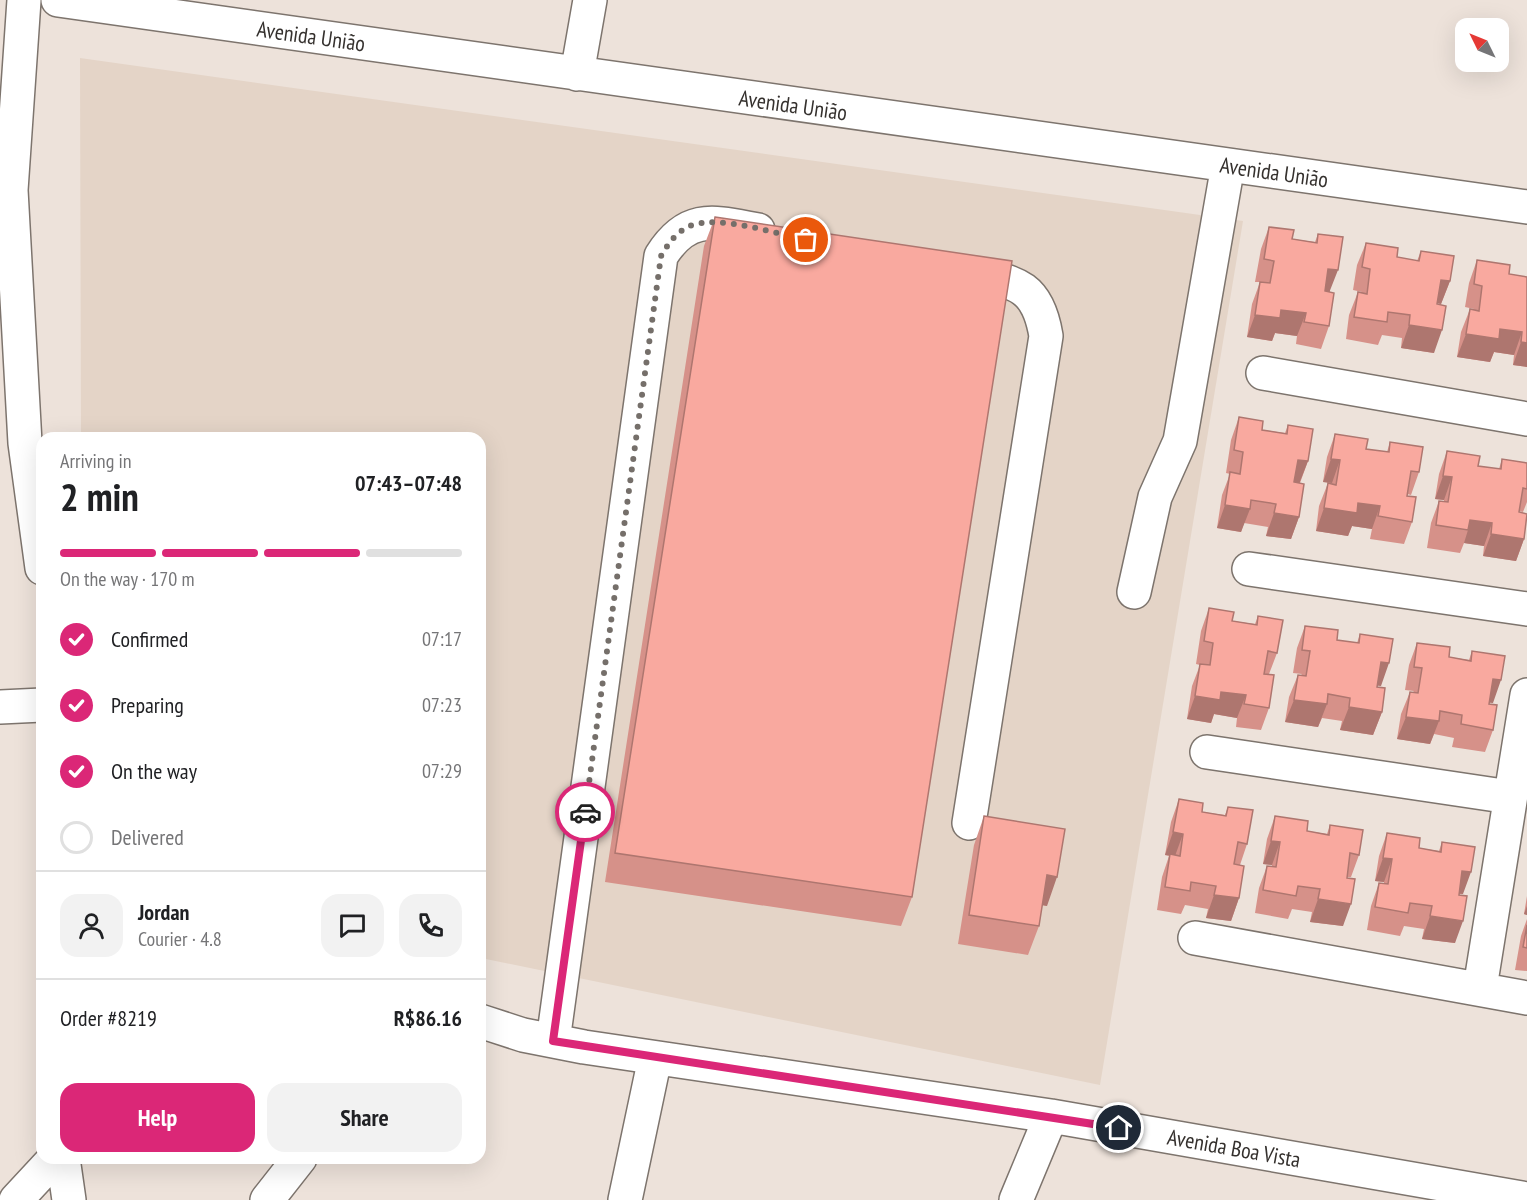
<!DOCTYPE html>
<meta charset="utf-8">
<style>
body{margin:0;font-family:"PT Sans Narrow",sans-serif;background:#f2f2f2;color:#202124;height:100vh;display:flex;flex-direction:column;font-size:22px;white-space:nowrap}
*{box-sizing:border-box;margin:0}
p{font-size:20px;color:#757577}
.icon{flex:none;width:33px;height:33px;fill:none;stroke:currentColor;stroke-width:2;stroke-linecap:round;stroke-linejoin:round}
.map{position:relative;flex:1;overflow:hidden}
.side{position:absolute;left:36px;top:432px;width:450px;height:732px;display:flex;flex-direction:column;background:#fff;border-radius:18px;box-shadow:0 6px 24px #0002}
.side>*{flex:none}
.needle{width:39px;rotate:313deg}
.controls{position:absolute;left:1455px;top:18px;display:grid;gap:12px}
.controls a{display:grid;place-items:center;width:54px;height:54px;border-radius:12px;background:#fff;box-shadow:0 6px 24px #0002;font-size:30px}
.pin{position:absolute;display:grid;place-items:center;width:51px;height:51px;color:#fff;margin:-26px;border:3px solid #fff;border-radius:50%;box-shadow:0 2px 6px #0007}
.courier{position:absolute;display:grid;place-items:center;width:60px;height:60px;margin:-30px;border:4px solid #db2777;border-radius:50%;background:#fff;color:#222;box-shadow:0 2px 8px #0007}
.headline em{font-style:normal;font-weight:700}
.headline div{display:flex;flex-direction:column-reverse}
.headline{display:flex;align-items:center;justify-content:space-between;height:102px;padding:0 24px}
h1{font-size:39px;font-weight:700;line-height:45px}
.bar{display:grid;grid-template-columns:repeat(4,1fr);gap:9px 6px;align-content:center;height:72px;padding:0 24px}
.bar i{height:8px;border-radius:4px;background:#e0e0e0}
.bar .current{background:#db2777}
.bar p{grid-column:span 4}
.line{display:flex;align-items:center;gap:15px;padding:0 24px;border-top:2px solid #e0e0e0}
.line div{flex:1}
.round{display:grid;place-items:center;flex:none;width:63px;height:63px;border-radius:18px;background:#f2f2f2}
ol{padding:0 24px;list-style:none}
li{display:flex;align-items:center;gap:18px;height:66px}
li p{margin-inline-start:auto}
li .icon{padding:6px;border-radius:50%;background:#db2777;color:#fff;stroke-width:4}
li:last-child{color:#757577}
li i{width:33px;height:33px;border:3px solid #e0e0e0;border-radius:50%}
.cta{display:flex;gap:12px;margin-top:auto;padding:12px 24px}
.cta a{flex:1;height:69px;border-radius:18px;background:#db2777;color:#fff;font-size:24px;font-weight:700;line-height:69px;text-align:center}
.cta a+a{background:#f2f2f2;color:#202124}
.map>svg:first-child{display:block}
</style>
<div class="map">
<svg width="1527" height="1200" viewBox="0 0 1527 1200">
<rect width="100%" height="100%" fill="#ede2da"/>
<path fill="#e4d4c7" d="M80,58L1243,221L1100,1085L486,959L480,955V438H81Z"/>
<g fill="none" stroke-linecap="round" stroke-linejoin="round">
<g stroke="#7d746d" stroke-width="36">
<path id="minor" d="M24,0L11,190L25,443L42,568
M58,0L1527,207
M577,74L590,0
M964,272C1012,282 1037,281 1046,336L969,823
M1263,373L1527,419
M1249,569L1527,609
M1134,592L1155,497L1180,441L1228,165
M0,707L42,705
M1207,752L1510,797
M1195,938L1527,998
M1480,988L1527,695
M480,1021L523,1035L584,1047L1051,1116L1527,1199
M553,1041L661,256C688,213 714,222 758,230
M63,1158L69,1200
M16,1200L55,1158
M267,1200L300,1158
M625,1200L655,1058
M1016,1200L1051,1116"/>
</g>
<use href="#minor" stroke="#fff" stroke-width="33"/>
</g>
<path fill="#d69189" d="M715,217L912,897L901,926L605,882L704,246Z
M1269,227L1292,239L1315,242L1318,234L1330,292L1329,326L1321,349L1296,344L1297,336L1275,333L1272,341L1247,337L1252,304L1260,282H1255L1261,249Z
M1366,243L1397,257L1417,261L1421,251L1450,281L1441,304L1437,303L1434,353L1401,348L1402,338L1382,335L1378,345L1346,339L1349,315L1358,292L1362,293V292L1353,290L1357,265Z
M1477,260L1509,274L1527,277V367L1513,365L1514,355L1494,352L1490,362L1457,357L1461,332L1470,309L1474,310V309L1465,307L1469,283Z
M1239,417L1262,430L1285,433L1288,425L1308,461L1300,483L1299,517L1291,539L1266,536L1268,527L1244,523L1241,532L1217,528L1222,495L1230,474L1226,473L1231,440Z
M1335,434L1366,449L1387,452L1390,442L1419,472L1411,495L1407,494L1412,522L1404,544L1370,539L1372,529L1352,526L1348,536L1316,531L1319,506L1328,483L1332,484V483L1323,482L1327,457Z
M1447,451L1478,466L1499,469L1502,459L1527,463V502L1523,512L1519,511L1524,539L1516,561L1483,556L1484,546L1464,543L1460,553L1427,548L1431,523L1439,501H1444V500L1435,499L1439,474Z
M1209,608L1232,621L1255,624L1258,616L1277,653L1269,674V708L1261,730L1236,727L1237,718L1214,714L1211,723L1187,719L1192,686L1200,665L1196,664L1201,631Z
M1305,626L1337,640L1357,643L1360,634L1381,686L1377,685L1382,712L1373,735L1340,730L1342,721L1322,718L1318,727L1285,722L1289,697L1298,675H1301L1302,674L1293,673L1297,648Z
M1417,643L1449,657L1469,660L1472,651L1493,703L1489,702L1493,730L1485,752L1452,747L1454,738L1434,734L1430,744L1397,739L1401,714L1410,692H1413L1414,691L1405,690L1409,665Z
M1179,799L1202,812L1225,815L1228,807L1247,844L1240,865L1239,898L1231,921L1206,918L1208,909L1185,905L1181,914L1157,910L1162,877L1169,856L1165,855L1171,822Z
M984,816L1047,906L1042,905L1039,926L1028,955L958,944L974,845Z
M1275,816L1307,831L1327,834L1330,825L1359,855L1351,877H1347L1343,926L1310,922L1312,912L1292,909L1288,919L1255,913L1259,888L1267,866H1272V865L1263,864L1267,839Z
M1387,833L1419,848L1439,851L1442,842L1463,894H1459L1455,943L1422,939L1424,929L1404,926L1400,936L1367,930L1371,906L1379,883L1384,884V882L1375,881L1379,856Z
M1527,896V915L1524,914Z
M1527,919V971L1515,970L1521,936Z"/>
<path fill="#ae766f" d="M1328,269L1338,270L1329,293L1320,292Z
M1441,280L1450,281L1441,304L1432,302Z
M1281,310L1306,313L1297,336L1275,333L1272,341L1247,337L1255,315Z
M1409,325L1442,330L1434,353L1401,348Z
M1500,329L1522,332L1514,355L1494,352L1490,362L1457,357L1466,334Z
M1521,342L1527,343V367L1513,365Z
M1331,459L1340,460L1332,483L1323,482Z
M1298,460L1308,461L1299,484L1290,483Z
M1443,476L1452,477L1444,500L1435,499Z
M1358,503L1380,506L1372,529L1352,526L1348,536L1316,531L1324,508Z
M1225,505L1250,509L1241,532L1217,528Z
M1274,513L1299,517L1291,539L1266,536Z
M1470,520L1492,523L1484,546L1464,543L1468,530Z
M1491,534L1524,539L1516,561L1483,556Z
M1381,662L1389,663L1381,686L1372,685Z
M1493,679L1501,680L1493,703L1484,702Z
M1221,692L1246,695L1237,718L1214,714L1211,723L1187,719L1195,696Z
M1294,700L1327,704L1318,727L1285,722Z
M1349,707L1382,712L1373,735L1340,730Z
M1406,717L1439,721L1430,744L1397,739Z
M1173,832L1183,834L1175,856L1165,855Z
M1271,841L1280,842L1272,865L1263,864Z
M1383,858L1392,859L1384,882L1375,881Z
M1462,871L1471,872L1463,894L1454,893Z
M1047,875L1057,877L1047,906L1036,904Z
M1214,895L1239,898L1231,921L1206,918Z
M1318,899L1351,904L1343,926L1310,922Z
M1527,906V915L1524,914Z
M1430,916L1463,921L1455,943L1422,939Z"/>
<path fill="#f9a99f" stroke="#ae766f" stroke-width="1.5" d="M715,217L1012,261L912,897L615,853Z
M1269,227L1294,230L1292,239L1317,243L1318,234L1343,237L1338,270L1328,269L1325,291L1334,293L1329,326L1304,322L1306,313L1281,310L1280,318L1255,315L1260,282L1270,283L1274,261L1264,259Z
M1366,243L1398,248L1397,257L1419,261L1421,251L1454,256L1450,281L1441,280L1437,304L1446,306L1442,330L1409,325L1410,315L1388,312L1387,322L1354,317L1358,292L1367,294L1370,269L1362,267Z
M1477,260L1510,265L1509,274L1527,277V343L1521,342L1522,332L1500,329L1499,339L1466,334L1470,309L1479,311L1482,286L1474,284Z
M1239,417L1263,421L1262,430L1287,434L1288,425L1313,429L1308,461L1298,460L1294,482L1304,484L1299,517L1274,513L1276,504L1251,500L1250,509L1225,505L1230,472L1240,474L1243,452L1234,450Z
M1335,434L1368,439L1366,449L1389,452L1390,442L1423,447L1419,472L1411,471L1407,496L1416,497L1412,522L1378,516L1380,506L1358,503L1357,513L1324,508L1328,483L1336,485L1340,460L1331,459Z
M1447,451L1480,456L1478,466L1501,469L1502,459L1527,463V489L1523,488L1519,512L1527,514L1524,539L1491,534L1492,523L1470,520L1468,530L1436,525L1439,501L1448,502L1452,477L1443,476Z
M1209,608L1234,612L1232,621L1257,625L1258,616L1283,620L1277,653L1268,651L1264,674L1274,675L1269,708L1244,704L1246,695L1221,692L1220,700L1195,696L1200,664L1210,665L1213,643L1204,641Z
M1305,626L1338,630L1337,640L1359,643L1360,634L1393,639L1389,663L1381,662L1377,687L1385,688L1382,712L1349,707L1350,698L1328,694L1327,704L1294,700L1298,675L1306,676L1310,651L1302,650Z
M1417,643L1450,647L1449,657L1471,661L1472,651L1505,656L1501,680L1493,679L1489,704L1497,705L1493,730L1461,724L1462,715L1440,711L1439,721L1406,717L1410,692L1418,693L1422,668L1414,667Z
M1179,799L1203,803L1202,812L1226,816L1228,807L1253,810L1247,844L1238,842L1234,864L1244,866L1239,898L1214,895L1216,886L1191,882L1190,891L1165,887L1170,854L1180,856L1183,834L1173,832Z
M984,816L1065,829L1057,877L1047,875L1039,926L969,915Z
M1275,816L1308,821L1307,831L1329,835L1330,825L1363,830L1359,855L1350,853L1347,878L1355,879L1351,904L1318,899L1320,889L1298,886L1296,896L1263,890L1267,866L1276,867L1280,842L1271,841Z
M1387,833L1420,838L1419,848L1441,852L1442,842L1475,847L1471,872L1462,871L1459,895L1467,896L1463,921L1430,916L1432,906L1410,903L1408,913L1375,907L1379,883L1388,884L1392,859L1383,858Z
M1527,925V948L1523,947Z"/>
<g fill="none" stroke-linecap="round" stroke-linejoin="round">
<path stroke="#756f6a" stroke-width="6" stroke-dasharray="0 10.8" d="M585,812L661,256C668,244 676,232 690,226C717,214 777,234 806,240"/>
<path stroke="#db2777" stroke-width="8" d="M585,812L553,1041L1119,1128"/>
</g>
<g text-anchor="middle" stroke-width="5" stroke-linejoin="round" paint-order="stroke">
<g font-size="22" fill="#35312e" stroke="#fff">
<text transform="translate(311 36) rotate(8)" y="8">Avenida União</text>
<text transform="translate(793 105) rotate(8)" y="8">Avenida União</text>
<text transform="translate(1274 172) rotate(8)" y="8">Avenida União</text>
<text transform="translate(1234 1148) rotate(10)" y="8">Avenida Boa Vista</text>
</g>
</g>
</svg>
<div class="controls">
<a><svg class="needle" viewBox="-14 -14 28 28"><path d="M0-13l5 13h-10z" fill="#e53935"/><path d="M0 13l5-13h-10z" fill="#757577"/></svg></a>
</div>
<div class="pin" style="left:806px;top:240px;background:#ea580c"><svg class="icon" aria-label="bag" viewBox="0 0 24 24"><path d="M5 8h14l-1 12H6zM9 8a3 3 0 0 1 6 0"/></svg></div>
<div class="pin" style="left:1119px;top:1128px;background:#1f2937"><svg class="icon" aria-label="home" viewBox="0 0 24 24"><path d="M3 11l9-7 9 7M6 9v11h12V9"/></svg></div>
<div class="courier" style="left:585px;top:812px"><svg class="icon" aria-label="car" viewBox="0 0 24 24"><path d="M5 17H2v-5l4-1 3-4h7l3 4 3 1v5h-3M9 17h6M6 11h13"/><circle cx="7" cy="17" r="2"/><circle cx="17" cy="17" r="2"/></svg></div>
<section class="side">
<div class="headline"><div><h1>2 min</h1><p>Arriving in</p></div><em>07:43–07:48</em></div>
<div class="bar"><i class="current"></i><i class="current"></i><i class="current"></i><i></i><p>On the way · 170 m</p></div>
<ol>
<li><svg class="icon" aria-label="check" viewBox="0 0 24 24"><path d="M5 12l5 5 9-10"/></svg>Confirmed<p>07:17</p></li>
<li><svg class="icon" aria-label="check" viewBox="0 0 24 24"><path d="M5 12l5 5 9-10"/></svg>Preparing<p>07:23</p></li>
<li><svg class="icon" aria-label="check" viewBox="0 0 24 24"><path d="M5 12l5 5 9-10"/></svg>On the way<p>07:29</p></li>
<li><i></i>Delivered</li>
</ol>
<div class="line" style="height:108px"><a class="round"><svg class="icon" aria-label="person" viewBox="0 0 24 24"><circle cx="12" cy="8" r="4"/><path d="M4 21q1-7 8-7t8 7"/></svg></a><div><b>Jordan</b><p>Courier · 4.8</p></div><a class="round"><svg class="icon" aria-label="chat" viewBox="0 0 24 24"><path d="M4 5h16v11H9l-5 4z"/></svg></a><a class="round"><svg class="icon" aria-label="phone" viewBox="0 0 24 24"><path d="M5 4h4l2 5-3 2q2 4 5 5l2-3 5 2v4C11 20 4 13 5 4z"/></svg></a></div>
<div class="line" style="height:78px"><div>Order #8219</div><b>R$86.16</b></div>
<div class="cta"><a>Help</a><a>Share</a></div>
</section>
</div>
